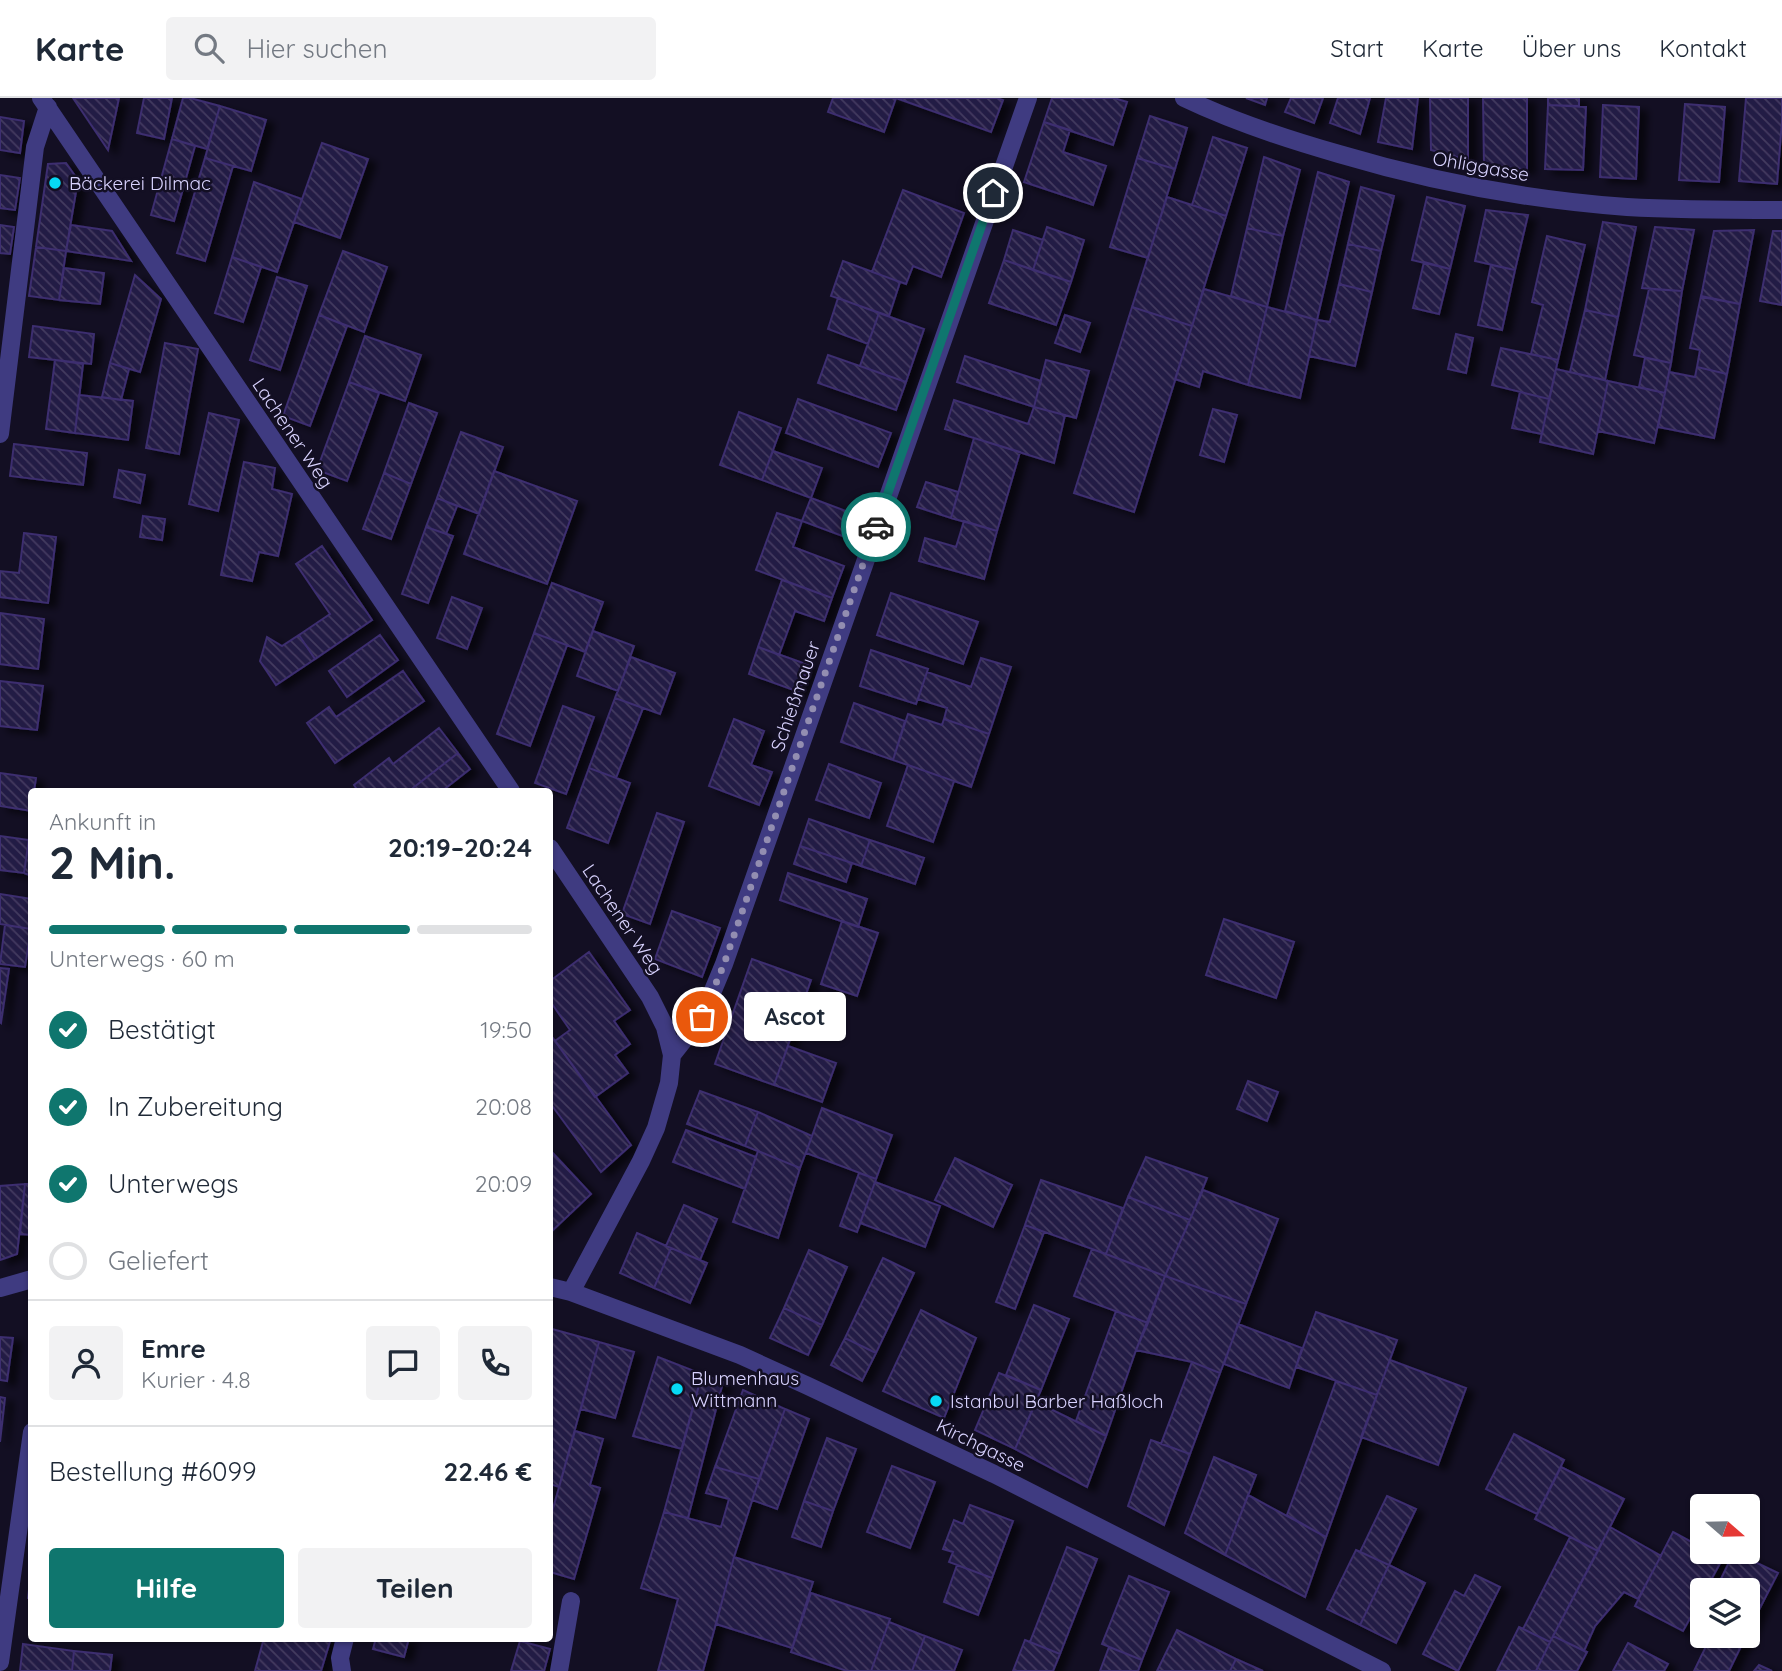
<!DOCTYPE html>
<html lang="de">
<meta charset="utf-8">
<style>
body{margin:0;font-family:Quicksand,sans-serif;background:#f2f2f3;color:#1f2937;height:100vh;display:flex;flex-direction:column;font-size:26px;white-space:nowrap}
*{box-sizing:border-box;margin:0}
p{font-size:23px;color:#747a83}
.icon{flex:none;width:38px;height:38px;fill:none;stroke:currentColor;stroke-width:2;stroke-linecap:round;stroke-linejoin:round}
.map{position:relative;flex:1;overflow:hidden}
.sheet{position:absolute;left:28px;top:690px;width:525px;height:854px;display:flex;flex-direction:column;background:#fff;border-radius:7px;box-shadow:0 2px 5px #0004}
.sheet>*{flex:none}
.needle{width:46px;rotate:110deg}
.buttons{position:absolute;left:1690px;top:1396px;display:grid;gap:14px}
.buttons a{display:grid;place-items:center;width:70px;height:70px;border-radius:7px;background:#fff;box-shadow:0 2px 5px #0004;font-size:35px}
.pin{position:absolute;display:grid;place-items:center;width:60px;height:60px;color:#fff;margin:-30px;border:4px solid #fff;border-radius:50%;box-shadow:0 2px 7px #0007}
.courier{position:absolute;display:grid;place-items:center;width:70px;height:70px;margin:-35px;border:5px solid #0f766e;border-radius:50%;background:#fff;color:#222;box-shadow:0 2px 9px #0007}
.bubble{position:absolute;height:49px;border-radius:7px;background:#fff;box-shadow:0 2px 5px #0004;font-size:23px;font-weight:800;line-height:49px;text-align:center}
.summary em{font-style:normal;font-weight:800}
.summary div{display:flex;flex-direction:column-reverse}
.summary{display:flex;align-items:center;justify-content:space-between;height:119px;padding:0 21px}
h1{font-size:46px;font-weight:800;line-height:52px}
.bar{display:grid;grid-template-columns:repeat(4,1fr);gap:10px 7px;align-content:center;height:84px;padding:0 21px}
.bar i{height:9px;border-radius:5px;background:#e0e1e3}
.bar .selected{background:#0f766e}
.bar p{grid-column:span 4}
.line{display:flex;align-items:center;gap:18px;padding:0 21px;border-top:2px solid #e0e1e3}
.line div{flex:1}
.round{display:grid;place-items:center;flex:none;width:74px;height:74px;border-radius:7px;background:#f2f2f3}
ol{padding:0 21px;list-style:none}
li{display:flex;align-items:center;gap:21px;height:77px}
li p{margin-inline-start:auto}
li .icon{padding:7px;border-radius:50%;background:#0f766e;color:#fff;stroke-width:4}
li:last-child{color:#747a83}
li i{width:38px;height:38px;border:4px solid #e0e1e3;border-radius:50%}
.primary-button{display:flex;gap:14px;margin-top:auto;padding:14px 21px}
.primary-button a{flex:1;height:80px;border-radius:7px;background:#0f766e;color:#fff;font-size:28px;font-weight:800;line-height:80px;text-align:center}
.primary-button a+a{background:#f2f2f3;color:#1f2937}
header{display:flex;align-items:center;gap:42px;box-sizing:border-box;height:98px;padding:0 35px;background:#fff;border-bottom:2px solid #e0e1e3}
header strong{font-size:33px}
nav{display:flex;gap:38px;margin-inline-start:auto;font-size:24px}
.search{width:490px;height:63px;background:#f2f2f3;display:flex;align-items:center;gap:18px;box-sizing:border-box;padding:0 24px;border-radius:7px;color:#747a83;font-size:26px}
.map>svg:first-child{display:block}
</style>
<header>
<strong>Karte</strong>
<div class="search"><svg class="icon" aria-label="search" viewBox="0 0 24 24"><circle cx="10" cy="10" r="6"/><path d="M15 15l6 6"/></svg>Hier suchen</div>
<nav><a>Start</a><a>Karte</a><a>Über uns</a><a>Kontakt</a></nav>
</header>
<div class="map">
<svg width="1782" height="1573" viewBox="0 0 1782 1573">
<defs>
<pattern id="building-back-hatch" width="6" height="6" patternUnits="userSpaceOnUse" patternTransform="scale(1.75)"><rect width="6" height="6" fill="#241b44"/><path d="M-1 5l2 2M0 0l6 6M5-1l2 2" fill="none" stroke="#433b60"/></pattern>
<filter id="shadow"><feDropShadow dx="8" dy="4.5" stdDeviation="3.5" flood-color="#0009"/></filter>
</defs>
<rect width="100%" height="100%" fill="#130f23"/>
<path fill="url(#building-back-hatch)" stroke="#3c2e6f" stroke-width="2" filter="url(#shadow)" d="M73,0H119L108,52Z
M144,0H172L164,41L137,35Z
M183,0H190L220,8L207,51L172,41Z
M833,0H896L884,34L828,14Z
M896,0H997L1003,2L991,34Z
M1052,0H1114L1127,4L1113,47L1044,24Z
M1246,0H1267L1265,7Z
M1291,0H1323L1314,25L1285,14Z
M1338,0H1370L1360,36L1330,25Z
M1386,0H1418L1412,51L1378,44Z
M1430,0H1468V62L1431,52Z
M1483,0H1527V72L1484,66Z
M1548,0H1579V8L1548,7Z
M1746,0H1782V23L1777,86L1739,83Z
M1685,6L1725,9L1719,84L1679,82Z
M1548,7L1586,9L1583,72L1545,71Z
M1603,7L1639,9L1636,81L1600,79Z
M220,8L266,22L251,73L205,60Z
M1150,18L1187,30L1175,71L1137,60Z
M0,19L24,23L20,55L0,52Z
M1044,24L1070,32L1063,54L1106,68L1093,107L1024,84Z
M1213,39L1247,50L1226,118L1192,107Z
M172,41L195,48L174,123L151,117Z
M322,45L368,61L340,140L294,124Z
M1264,59L1300,72L1283,138L1247,130Z
M205,60L233,68L205,163L177,155Z
M1137,60L1175,71L1148,160L1110,149Z
M66,65L78,82L66,153L36,149L48,66Z
M1318,74L1349,84L1317,222L1285,213Z
M0,77L20,80L15,112L0,110Z
M254,84L302,101L277,174L232,159Z
M1361,89L1394,98L1381,153L1348,146Z
M903,92L964,115L941,179L913,168L906,186L872,174Z
M1167,99L1226,118L1192,228L1132,209Z
M1427,99L1465,108L1450,171L1412,162Z
M1486,112L1528,117L1515,172L1475,163Z
M1603,124L1636,129L1618,219L1585,212Z
M0,127L14,129L10,156L0,155Z
M71,127L112,133L131,163L66,153Z
M1047,129L1084,142L1071,184L1033,172Z
M1655,129L1694,132L1682,193L1642,190Z
M1247,130L1283,138L1267,209L1231,198Z
M1013,132L1043,142L1033,172L1004,162Z
M1754,132L1740,206L1701,199L1714,133Z
M1773,133H1782V207L1760,203Z
M1547,138L1585,147L1558,262L1531,256L1543,207L1532,204Z
M1348,146L1381,153L1372,194L1339,186Z
M36,149L66,153L59,202L29,198Z
M343,153L387,169L364,234L319,217Z
M232,159L261,169L243,224L215,215Z
M1004,162L1071,184L1056,227L989,205Z
M843,163L900,184L889,218L831,198Z
M1424,164L1450,171L1439,216L1413,210Z
M1491,167L1515,172L1502,232L1478,227Z
M64,170L104,175L100,206L59,202Z
M135,177L161,201L140,274L110,265Z
M277,179L307,188L280,272L250,262Z
M1339,186L1372,194L1355,268L1309,258L1317,222L1330,224Z
M1204,191L1267,209L1248,287L1203,273L1199,289L1175,281Z
M1649,191L1682,193L1671,265L1634,257Z
M1701,198L1740,206L1727,276L1697,269L1700,252L1690,250Z
M838,200L879,215L868,246L828,231Z
M1132,209L1192,228L1134,414L1074,395Z
M1267,209L1317,222L1300,300L1248,287Z
M1585,212L1618,219L1605,282L1570,274Z
M879,215L924,231L906,284L860,268Z
M319,217L347,228L310,328L283,318Z
M1065,217L1090,225L1080,254L1055,245Z
M33,228L94,236L91,266L29,259Z
M1456,236L1473,240L1466,275L1448,271Z
M365,238L421,257L405,303L349,284Z
M165,245L198,251L179,356L146,350Z
M1501,250L1558,262L1549,301L1492,287Z
M828,257L906,284L896,312L818,285Z
M965,258L1041,283L1034,309L957,284Z
M1645,260L1671,265L1665,295L1639,289Z
M55,262L83,266L75,335L46,331Z
M1046,262L1089,273L1076,320L1034,309Z
M110,265L129,271L121,302L102,299Z
M1697,269L1727,276L1714,340L1658,329L1669,274L1695,279Z
M1556,271L1608,283L1593,356L1540,344Z
M1608,283L1665,295L1654,345L1598,333Z
M349,284L379,295L347,383L317,372Z
M1520,294L1549,301L1542,336L1512,330Z
M79,297L133,303L128,342L75,335Z
M798,301L891,335L878,369L786,335Z
M954,302L1028,326L1034,309L1065,317L1054,365L945,331Z
M409,305L437,315L411,386L384,375Z
M1213,311L1237,317L1224,364L1200,357Z
M739,314L781,330L762,382L720,367Z
M209,315L239,322L218,413L189,406Z
M461,334L503,349L479,416L437,400Z
M974,340L1020,354L997,433L951,420Z
M14,346L87,355L83,387L10,378Z
M773,353L822,370L811,400L762,382Z
M244,364L275,370L272,391L292,396L278,458L259,454L252,483L221,477Z
M119,372L145,377L140,405L114,399Z
M494,373L577,403L547,486L464,456Z
M384,375L411,386L391,441L363,431Z
M926,384L958,394L951,420L917,409Z
M437,400L457,408L446,436L426,429Z
M811,400L854,416L845,439L802,423Z
M777,415L802,423L793,449L844,468L832,500L756,472Z
M143,418L165,421L162,442L140,439Z
M964,423L997,433L984,481L919,463L925,440L956,449Z
M426,429L453,438L428,505L402,496Z
M24,435L56,439L48,505L0,499V473L19,475Z
M322,448L372,522L315,561L299,537L330,516L296,466Z
M782,482L832,500L824,523L795,513L779,557L758,549Z
M552,485L603,504L585,554L534,535Z
M891,495L978,524L963,566L877,537Z
M452,499L482,510L467,551L437,540Z
M0,515L44,521L38,571L0,566Z
M593,533L634,548L618,593L577,578Z
M534,535L567,547L530,648L497,636Z
M299,537L315,561L276,587L260,563L267,539L282,548Z
M380,537L398,562L347,599L329,573Z
M758,549L809,567L799,594L749,576Z
M871,552L928,571L916,606L860,588Z
M631,559L675,575L660,616L615,600Z
M981,560L1011,569L989,636L944,621L947,610L918,601L927,574L971,589Z
M403,573L424,603L335,665L307,625L329,609L336,619Z
M0,583L43,588L37,632L0,628Z
M615,600L643,610L616,680L589,670Z
M854,605L905,623L893,662L841,644Z
M563,608L594,619L566,696L535,685Z
M908,616L942,627L944,621L989,636L971,689L893,662Z
M734,621L764,633L751,667L772,674L759,707L709,688Z
M439,630L458,655L409,693H358L354,687L389,660L393,666Z
M458,655L470,671L442,693H409Z
M829,666L881,685L869,720L816,702Z
M908,667L954,683L933,744L887,728Z
M589,670L630,685L608,745L567,730Z
M0,675L36,680L34,693H32V713L0,708Z
M657,715L684,724L650,826L622,816Z
M809,721L870,742L861,768L800,748Z
M31,726H32V778L24,775Z
M0,738L29,742L24,775L0,772Z
M870,742L924,760L915,786L861,768Z
M800,748L852,765L846,784L794,766Z
M788,775L867,801L858,829L780,802Z
M0,796L32,801L31,831L0,826Z
M672,813L720,830L702,879L655,861Z
M1224,821L1294,844L1276,900L1206,877Z
M842,823L878,835L857,898L821,886Z
M5,827L31,831L25,869L0,866Z
M589,854L630,912L614,923L630,946L615,957L628,975L595,999L555,943L570,932L550,903V883Z
M752,861L811,882L774,987L715,966Z
M0,870L9,871L1,925L0,924Z
M550,936L631,1047L601,1074L550,1005Z
M788,948L836,965L822,1004L774,987Z
M1248,983L1278,994L1267,1023L1237,1011Z
M700,993L758,1014L745,1048L687,1026Z
M822,1010L892,1037L876,1081L806,1055Z
M758,1014L812,1038L800,1070L745,1048Z
M686,1032L756,1059L745,1091L673,1064Z
M550,1052L591,1096L550,1135Z
M758,1053L800,1070L778,1140L733,1124Z
M1146,1059L1207,1080L1190,1122L1128,1099Z
M955,1060L1012,1087L993,1129L935,1102Z
M859,1075L876,1081L857,1134L840,1128Z
M1041,1082L1123,1110L1106,1156L1025,1127Z
M875,1084L940,1108L925,1149L860,1125Z
M25,1086H32V1137L20,1136Z
M25,1086L17,1156L0,1162V1088Z
M1203,1092L1278,1121L1246,1206L1165,1178Z
M1128,1099L1190,1122L1165,1178L1106,1156Z
M684,1107L717,1121L700,1162L666,1148Z
M1025,1127L1044,1134L1015,1211L996,1204Z
M637,1135L671,1150L654,1190L620,1175Z
M671,1150L707,1165L690,1205L654,1190Z
M1092,1151L1165,1178L1148,1225L1074,1198Z
M809,1152L847,1169L822,1227L784,1210Z
M883,1160L914,1175L876,1255L845,1240Z
M1165,1178L1246,1206L1220,1275L1192,1264L1136,1252Z
M1034,1207L1069,1221L1041,1292L1006,1277Z
M784,1210L822,1227L808,1257L770,1240Z
M921,1212L976,1240L944,1320L883,1293Z
M1116,1213L1148,1225L1136,1252L1106,1338L1076,1323Z
M1316,1214L1397,1242L1377,1297L1296,1269Z
M1238,1226L1302,1250L1289,1290L1224,1266Z
M552,1231L599,1244L559,1389L550,1386V1240Z
M0,1239L13,1240L7,1283L0,1282Z
M845,1240L876,1255L862,1283L831,1267Z
M599,1244L634,1254L615,1320L581,1311Z
M658,1259L702,1276L682,1351L633,1338Z
M1390,1262L1466,1290L1438,1367L1361,1339Z
M1192,1264L1220,1275L1190,1356L1161,1346Z
M999,1275L1041,1292L1015,1351L975,1332Z
M702,1276L723,1284L688,1420L664,1414Z
M1336,1283L1377,1297L1326,1439L1287,1417Z
M743,1292L785,1311L759,1381L715,1369Z
M0,1299L5,1300L0,1344Z
M1036,1304L1106,1338L1087,1389L1015,1351Z
M785,1311L809,1321L777,1411L752,1402Z
M575,1333L603,1341L590,1387L600,1390L574,1481L550,1474V1421Z
M1514,1336L1564,1362L1537,1416L1486,1391Z
M827,1340L856,1351L833,1413L804,1403Z
M1151,1342L1190,1356L1164,1427L1128,1408Z
M1214,1359L1256,1377L1225,1457L1185,1435Z
M892,1368L935,1384L910,1450L867,1434Z
M715,1369L759,1381L734,1459L703,1573H658L678,1501L641,1490L664,1414L721,1429L729,1401L706,1395Z
M1561,1369L1624,1401L1598,1453L1535,1421Z
M1248,1397L1326,1439L1305,1499L1225,1457Z
M1387,1398L1416,1411L1389,1467L1360,1454Z
M804,1403L833,1413L821,1449L792,1439Z
M970,1407L1013,1423L992,1480L949,1464L953,1454L943,1451L954,1422L963,1426Z
M1610,1429L1661,1458L1638,1501L1624,1494L1595,1528L1584,1553L1553,1538Z
M1673,1434L1703,1450V1454H1712L1723,1460L1705,1493H1703V1497L1683,1533L1635,1508Z
M1570,1439L1598,1453L1550,1544L1523,1531Z
M1067,1449L1097,1461L1060,1556L1030,1544Z
M1356,1452L1389,1467L1360,1527L1327,1511Z
M1734,1454L1778,1475L1761,1508L1748,1502V1493H1730L1718,1487Z
M734,1459L813,1484L792,1550L716,1526Z
M32,1467V1501L28,1500Z
M957,1467L992,1480L978,1517L944,1504Z
M1389,1467L1425,1485L1396,1545L1360,1527Z
M1475,1477L1500,1489L1458,1573L1423,1556L1455,1493L1464,1498Z
M1129,1478L1169,1494L1142,1562L1102,1546Z
M811,1495L890,1521L871,1573H847L791,1554Z
M1748,1502L1761,1508L1748,1534Z
M889,1524L925,1538L912,1573H871Z
M1519,1529L1550,1544L1536,1573H1497Z
M1177,1532L1236,1561L1230,1573H1157Z
M925,1538L962,1552L954,1573H912Z
M1553,1538L1587,1554L1577,1573H1536Z
M1711,1538H1746L1729,1573H1694Z
M264,1540H331L321,1573H255Z
M376,1540H409L404,1559L373,1551Z
M1025,1542L1060,1556L1053,1573H1013Z
M520,1543L550,1551L544,1573H511Z
M1628,1545L1668,1566L1664,1573H1613Z
M23,1546L74,1553L72,1573H20Z
M1109,1549L1142,1562L1138,1573H1100Z
M74,1553L112,1557L110,1573H72Z
M1236,1561L1263,1573H1230Z
M1759,1567L1772,1573H1754Z"/>
<g fill="none" stroke-linecap="round" stroke-linejoin="round">
<path stroke="#3f3b81" stroke-width="18" d="M41,0L511,693
M1184,0C1234,24 1286,41 1339,56C1433,84 1530,102 1627,109C1679,112 1731,112 1782,112
M0,336L35,49L48,9
M550,750L650,899L665,929L672,957
M550,1189L571,1194L740,1257L808,1288L994,1376L1382,1573
M0,1190L32,1181
M571,1194L641,1063L656,1030L669,985L672,957L702,919L724,866L1028,0
M0,1564L32,1334
M342,1573L340,1560L345,1540
M559,1573L571,1503"/>
</g>
<g fill="none" stroke-linecap="round" stroke-linejoin="round">
<path stroke="#938eb1" stroke-width="7" stroke-dasharray="0 12.6" d="M702,919L724,866L876,429"/>
<path stroke="#0f766e" stroke-width="9" d="M876,429L993,95"/>
</g>
<g fill="#07d9f5" stroke="#130f23" stroke-width="2.5">
<circle cx="55" cy="85" r="7"/>
<circle cx="677" cy="1291" r="7"/>
<circle cx="936" cy="1303" r="7"/>
</g>
<g text-anchor="middle" stroke-width="5" stroke-linejoin="round" paint-order="stroke">
<g font-size="19" fill="#d8d2fe" stroke="#130f23">
<text transform="translate(1481 68) rotate(10)" y="7">Ohliggasse</text>
<text transform="translate(293 335) rotate(56)" y="7">Lachener Weg</text>
<text transform="translate(795 598) rotate(-71)" y="7">Schießmauer</text>
<text transform="translate(623 821) rotate(56)" y="7">Lachener Weg</text>
<text transform="translate(981 1347) rotate(26)" y="7">Kirchgasse</text>
</g>
<g font-size="19" fill="#d8d2fe" stroke="#130f23" text-anchor="start">
<text x="69" y="92">Bäckerei Dilmac</text>
<text x="691" y="1287">Blumenhaus<tspan x="691" dy="22">Wittmann</tspan></text>
<text x="950" y="1310">Istanbul Barber Haßloch</text>
</g>
</g>
</svg>
<div class="buttons">
<a><svg class="needle" viewBox="-14 -14 28 28"><path d="M0-13l5 13h-10z" fill="#e53935"/><path d="M0 13l5-13h-10z" fill="#747a83"/></svg></a>
<a><svg class="icon" aria-label="layers" viewBox="0 0 24 24"><path d="M12 4l9 5-9 5-9-5zM3 14l9 5 9-5"/></svg></a>
</div>
<div class="pin" style="left:702px;top:919px;background:#ea580c"><svg class="icon" aria-label="bag" viewBox="0 0 24 24"><path d="M5 8h14l-1 12H6zM9 8a3 3 0 0 1 6 0"/></svg></div>
<div class="pin" style="left:993px;top:95px;background:#1f2937"><svg class="icon" aria-label="home" viewBox="0 0 24 24"><path d="M3 11l9-7 9 7M6 9v11h12V9"/></svg></div>
<div class="courier" style="left:876px;top:429px"><svg class="icon" aria-label="car" viewBox="0 0 24 24"><path d="M5 17H2v-5l4-1 3-4h7l3 4 3 1v5h-3M9 17h6M6 11h13"/><circle cx="7" cy="17" r="2"/><circle cx="17" cy="17" r="2"/></svg></div>
<div class="bubble" style="left:744px;top:894px;width:102px">Ascot</div>
<section class="sheet">
<div class="summary"><div><h1>2 Min.</h1><p>Ankunft in</p></div><em>20:19–20:24</em></div>
<div class="bar"><i class="selected"></i><i class="selected"></i><i class="selected"></i><i></i><p>Unterwegs · 60 m</p></div>
<ol>
<li><svg class="icon" aria-label="check" viewBox="0 0 24 24"><path d="M5 12l5 5 9-10"/></svg>Bestätigt<p>19:50</p></li>
<li><svg class="icon" aria-label="check" viewBox="0 0 24 24"><path d="M5 12l5 5 9-10"/></svg>In Zubereitung<p>20:08</p></li>
<li><svg class="icon" aria-label="check" viewBox="0 0 24 24"><path d="M5 12l5 5 9-10"/></svg>Unterwegs<p>20:09</p></li>
<li><i></i>Geliefert</li>
</ol>
<div class="line" style="height:126px"><a class="round"><svg class="icon" aria-label="person" viewBox="0 0 24 24"><circle cx="12" cy="8" r="4"/><path d="M4 21q1-7 8-7t8 7"/></svg></a><div><b>Emre</b><p>Kurier · 4.8</p></div><a class="round"><svg class="icon" aria-label="chat" viewBox="0 0 24 24"><path d="M4 5h16v11H9l-5 4z"/></svg></a><a class="round"><svg class="icon" aria-label="phone" viewBox="0 0 24 24"><path d="M5 4h4l2 5-3 2q2 4 5 5l2-3 5 2v4C11 20 4 13 5 4z"/></svg></a></div>
<div class="line" style="height:91px"><div>Bestellung #6099</div><b>22.46 €</b></div>
<div class="primary-button"><a>Hilfe</a><a>Teilen</a></div>
</section>
</div>
